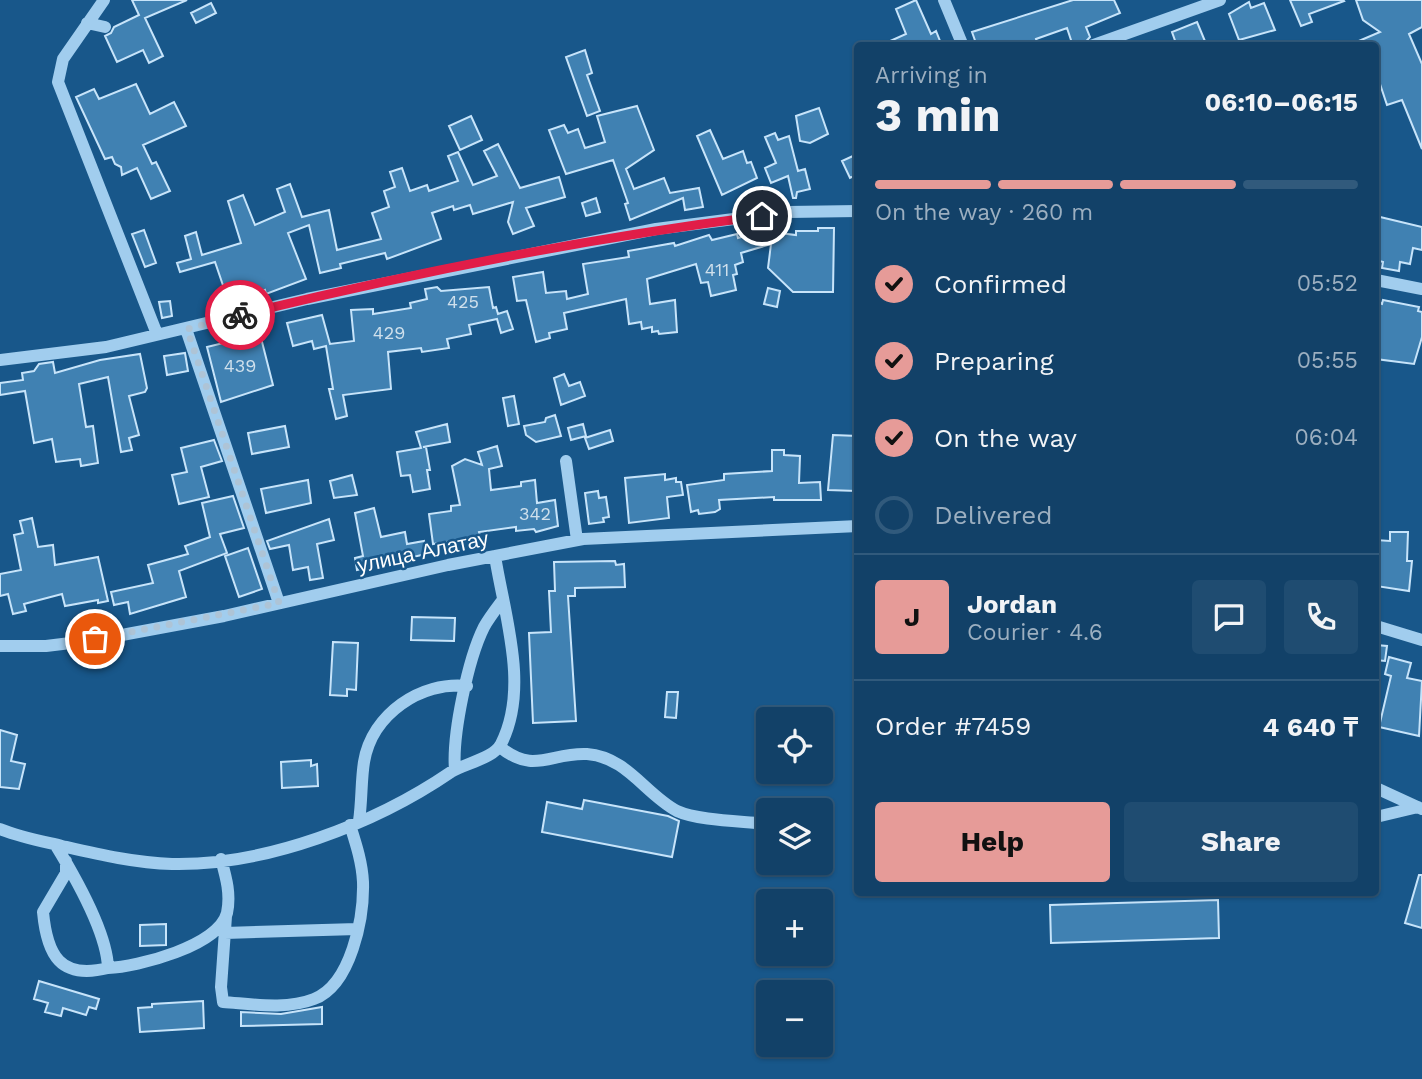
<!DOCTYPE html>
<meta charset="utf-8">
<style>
body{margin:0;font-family:"Work Sans",sans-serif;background:#1f4c71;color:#f1f3f6;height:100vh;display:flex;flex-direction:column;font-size:26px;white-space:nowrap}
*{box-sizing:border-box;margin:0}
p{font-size:23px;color:#9cafc0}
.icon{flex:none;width:38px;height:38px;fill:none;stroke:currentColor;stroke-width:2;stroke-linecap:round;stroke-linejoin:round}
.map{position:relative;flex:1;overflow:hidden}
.panel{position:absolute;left:854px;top:42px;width:525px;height:854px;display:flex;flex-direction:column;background:#124168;border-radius:7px;box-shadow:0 2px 5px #0004,0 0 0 2px #315a7c}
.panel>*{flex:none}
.fabs{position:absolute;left:756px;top:707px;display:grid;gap:14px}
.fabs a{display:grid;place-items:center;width:77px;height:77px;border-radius:7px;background:#124168;box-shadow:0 2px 5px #0004,0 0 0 2px #315a7c;font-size:35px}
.pin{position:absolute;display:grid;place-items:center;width:60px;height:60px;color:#fff;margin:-30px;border:4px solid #fff;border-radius:50%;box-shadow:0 2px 7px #0007}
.courier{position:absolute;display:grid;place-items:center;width:70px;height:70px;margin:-35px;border:5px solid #e11d48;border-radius:50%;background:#fff;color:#222;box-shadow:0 2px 9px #0007}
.head em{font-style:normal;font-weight:700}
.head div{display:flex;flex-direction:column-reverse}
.head{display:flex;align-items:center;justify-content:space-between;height:119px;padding:0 21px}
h1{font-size:46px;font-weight:700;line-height:52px}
.bar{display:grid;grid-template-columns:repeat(4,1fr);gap:10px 7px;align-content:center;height:84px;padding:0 21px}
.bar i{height:9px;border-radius:5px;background:#315a7c}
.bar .on{background:#e69b98}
.bar p{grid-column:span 4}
.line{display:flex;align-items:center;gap:18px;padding:0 21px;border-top:2px solid #315a7c}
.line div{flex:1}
.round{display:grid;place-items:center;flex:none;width:74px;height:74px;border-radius:7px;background:#1f4c71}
ol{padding:0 21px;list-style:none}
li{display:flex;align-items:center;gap:21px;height:77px}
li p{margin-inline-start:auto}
li .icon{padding:7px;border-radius:50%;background:#e69b98;color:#111;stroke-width:4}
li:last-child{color:#9cafc0}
li i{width:38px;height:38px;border:4px solid #315a7c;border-radius:50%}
.primary-button{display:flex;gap:14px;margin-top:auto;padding:14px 21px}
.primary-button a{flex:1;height:80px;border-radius:7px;background:#e69b98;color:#111;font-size:28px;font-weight:700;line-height:80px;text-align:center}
.primary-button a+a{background:#1f4c71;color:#f1f3f6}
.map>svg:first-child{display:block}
</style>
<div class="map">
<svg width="1422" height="1079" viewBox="0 0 1422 1079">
<rect width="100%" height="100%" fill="#18578a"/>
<path fill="#4081b2" stroke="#c7e4fa" stroke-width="2" d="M132,0H187L145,18L163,56L149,63L143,50L117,62L105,36L111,33L114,27L139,15Z
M916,0L931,34L936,31L942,46H879L906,34L896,9Z
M1073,0H1114L1120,13L1086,27L1090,37L1082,46H1073L1067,28L1036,39L1038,46H977L972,32Z
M1290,0H1343L1344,1L1309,14L1312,22L1301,26Z
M1356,0H1422V27L1409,34L1422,64V149L1402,100L1387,105L1376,72V46H1347L1380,32L1363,20Z
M1249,2L1251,8L1264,3L1275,30L1239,40L1229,14Z
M211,3L216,13L196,23L191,13Z
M1197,22L1207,46H1177L1172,32Z
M585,50L592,73L587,75L600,111L587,116L566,57Z
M136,84L150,114L174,102L186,126L143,145L152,164L156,162L170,191L151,199L137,168L122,175L121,167L115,164L112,157L105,159L76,97L94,89L99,99Z
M637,106L654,150L626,169L634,189L664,178L670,193L699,188L703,207L685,210L683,198L630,220L625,204L628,203L613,160L566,174L549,130L564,125L568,133L578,129L585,148L605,142L597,116Z
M819,108L828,134L810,143L800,141L796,116Z
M471,116L482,140L460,150L449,126Z
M710,130L723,159L743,151L747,163L751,162L757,178L722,195L697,136Z
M775,133L778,140L789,136L798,171L805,169L810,189L797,192L796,198H793L788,176L771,183L765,168L776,163L765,137Z
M498,144L520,188L559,177L565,197L526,208L534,226L513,234L508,222L513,202L473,214L470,205L454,210L453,206L432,213L441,239L387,259L385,253L340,264L341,268L320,273L309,225L288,233L306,279L266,294L265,290L251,296L249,290L227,297L215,262L180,272L177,263L191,259L185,236L196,232L202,255L241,243L228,201L243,195L255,225L285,212L277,189L290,184L302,217L329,210L337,250L381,239L372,213L389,207L384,191L395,187L390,172L402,168L410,191L427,185L429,191L458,181L448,156L458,152L473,185L497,176L484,151Z
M853,156L858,174L850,178L842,161Z
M596,198L600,212L586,216L582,203Z
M1376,216L1422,227V250L1413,248L1410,264L1400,262L1399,271L1382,268L1383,262L1376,260Z
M818,228H834L833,292H793L768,268L771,244L741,253L743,262L735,265L737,274L733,275L736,290L711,296L708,282L701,283L696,264L647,279L650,304L675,300L677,332L659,334L658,331L652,332V327L642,329L641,322L629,324L626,299L564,313L567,329L549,333L550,338L536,342L526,300L517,301L513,277L543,272L546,293L566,291L567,299L588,294L583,264L629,257L628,251L674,243L675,246L709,235L712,240L737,234L738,238L763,231L796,235V231H818Z
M144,230L156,263L145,267L132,234Z
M437,287L441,291L489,287L493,308L496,307L498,314L507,311L513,329L501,333L497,319L469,325L471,334L447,339L449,348L422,352L421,348L388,352L391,389L343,395L347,416L336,419L329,389H333L326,346L314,349L312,341L293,346L287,323L322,315L330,344L354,341L351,310L373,309V314L411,308L410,303L427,299L425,289Z
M768,288L780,291L777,307L764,304Z
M1383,300L1419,307L1418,311L1422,312V337L1414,364L1376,359V302L1382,304Z
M170,301L172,316L162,318L159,302Z
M260,334L273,385L221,402L207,347Z
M185,353L188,371L167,375L164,356Z
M140,354L147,388L145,392L129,396L139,435L129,438L132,450L121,452L108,377L79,384L86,427L93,426L98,463L81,466L80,459L56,462L52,439L34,443L25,391L0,395V383L23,380L22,373L34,371L39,364L53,362L55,373L100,360Z
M564,374L569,386L580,382L585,396L561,405L554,378Z
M514,396L519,424L508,426L503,398Z
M555,415L561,436L536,442L526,435L524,426L545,422L546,418Z
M447,424L450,442L423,447H426L430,470H427L430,489L413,492L410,475L401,476L397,452L421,448L416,432Z
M583,424L586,436L571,440L568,428Z
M285,426L289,447L252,454L248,433Z
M610,430L613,441L589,449L585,438Z
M833,435L858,436L857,491L828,490Z
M214,440L222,461L201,467L209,497L179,504L172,475L187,472L181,448Z
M497,446L502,466L489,469L491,490L521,486V482L535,480L537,503L555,500L558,526L536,532L534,529L516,531V527L479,532L480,537L433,544L429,514L451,511V506L460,505L452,466L465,459L482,465L478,452Z
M772,450H784V455L800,456L799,483L820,482L821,500H774V497L719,500L720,509L715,512L699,514L698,510L691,512L687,485L724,480V474L772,471Z
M665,474V480L676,478V482H681L683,495L667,497L669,518L629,523L625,478Z
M352,475L357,495L334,498L330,481Z
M308,480L311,503L266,513L261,489Z
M598,491L599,498L606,497L609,517L603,518L604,522L589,524L585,493Z
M233,496L244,528L220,534L227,553L179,571L186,597L130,614L128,602L114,605L111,592L153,583L148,565L188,554L185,546L210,537L202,503Z
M374,508L381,537L405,532L407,544L424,541L426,554L357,570L355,558L363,556L355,513Z
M32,518L38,547L53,545L55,565L98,557L108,601L98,603V600L65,606L62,594L24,604L26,611L13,614L8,594L0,596V574L21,570L14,535L23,533L20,521Z
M329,519L334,540L317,544L323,578L310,580L308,567L293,570L289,545L270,549L267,541Z
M1390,532H1408L1407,561H1412L1409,591L1376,586V540L1390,541Z
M248,548L262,589L239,597L225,556Z
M615,561L616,565L624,564L625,587L575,588V596H568L576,721L533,723L529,633L551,632L549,591H555L554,562Z
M412,617L455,618L454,641L411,640Z
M333,642L358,643L356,690L347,689V696L330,695Z
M1376,645L1387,646L1385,661L1376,660Z
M1389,657L1411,663L1407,678L1422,681L1419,736L1379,727L1391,676L1385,674Z
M667,692H678L676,718L665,717Z
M0,730L17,735L11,761L25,764L19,789L0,787Z
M311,760V766L317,764L318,786L282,788L281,762Z
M584,800L668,816L679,821L672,857L542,832L547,802L582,809Z
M1419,875H1422V928L1405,923Z
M1218,900L1219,938L1051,943L1050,905Z
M166,924V945L140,946V925Z
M39,981L99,999L96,1009L89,1007L86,1015L63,1008L61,1016L45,1012L48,1003L34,999Z
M203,1001L204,1028L140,1032L138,1008L152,1007V1004Z
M322,1007V1024L241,1026V1012L281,1014Z"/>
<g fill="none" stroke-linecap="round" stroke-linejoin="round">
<path stroke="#a1cdee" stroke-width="12" d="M104,0L63,59L58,82L157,334
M944,0L963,46
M87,23L105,27
M1091,46L1220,0
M1376,280L1422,289
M186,329L279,603
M0,360L106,347L307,299L656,229L788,212L858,211
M566,461L577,540
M1376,626L1422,640
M0,646H46L95,640L224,616L448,565L583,539L858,526
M500,747C534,775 551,752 587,754C627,757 645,794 677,811C699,821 744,821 768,824
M455,770C452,735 468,659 484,627C489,618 496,609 502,601
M1376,788L1422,809
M1376,817L1418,807
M359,821C362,801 361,780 364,762C372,714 421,681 467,686
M0,829C20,837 41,841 62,846C97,854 135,863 172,864C265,866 375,824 451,772C465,763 493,759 501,744C530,688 504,614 495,556
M55,844C74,875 107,932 108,968C60,980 47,955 43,912L66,873V861
M226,916L221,987L223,1002C252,1004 286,1010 314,999C351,985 364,918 363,882C362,862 356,844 350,825
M225,933L357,929
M108,968C137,967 219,946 227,913C231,894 226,877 221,859"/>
</g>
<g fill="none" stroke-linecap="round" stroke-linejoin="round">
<path stroke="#aec4d6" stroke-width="7" stroke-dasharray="0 12.6" d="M95,639L279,603L187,329L240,315"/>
<path stroke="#e11d48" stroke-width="9" d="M240,315C412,273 587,238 762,216"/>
</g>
<g text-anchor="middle" stroke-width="5" stroke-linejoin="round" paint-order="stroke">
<g font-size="18" fill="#cfe0ec">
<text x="717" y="276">411</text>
<text x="463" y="308">425</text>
<text x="389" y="339">429</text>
<text x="240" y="372">439</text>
<text x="535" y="520">342</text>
</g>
<g font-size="21" fill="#fff" stroke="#18578a">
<text transform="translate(423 552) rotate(-12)" y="7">улица Алатау</text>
</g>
</g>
</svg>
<div class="fabs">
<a><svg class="icon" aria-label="locate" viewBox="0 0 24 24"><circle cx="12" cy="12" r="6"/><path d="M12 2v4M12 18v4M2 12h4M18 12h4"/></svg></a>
<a><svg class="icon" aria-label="layers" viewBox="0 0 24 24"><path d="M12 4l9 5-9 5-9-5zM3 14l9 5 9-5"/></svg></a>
<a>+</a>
<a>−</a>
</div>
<div class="pin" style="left:95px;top:639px;background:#ea580c"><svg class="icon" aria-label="bag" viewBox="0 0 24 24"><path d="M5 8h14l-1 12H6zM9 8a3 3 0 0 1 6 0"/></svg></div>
<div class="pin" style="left:762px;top:216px;background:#1f2937"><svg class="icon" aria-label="home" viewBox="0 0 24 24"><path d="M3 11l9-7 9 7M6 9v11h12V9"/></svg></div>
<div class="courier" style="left:240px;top:315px"><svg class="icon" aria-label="bike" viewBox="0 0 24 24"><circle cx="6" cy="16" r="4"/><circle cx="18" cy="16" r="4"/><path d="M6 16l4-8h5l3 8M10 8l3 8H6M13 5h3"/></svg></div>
<section class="panel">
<div class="head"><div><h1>3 min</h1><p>Arriving in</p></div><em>06:10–06:15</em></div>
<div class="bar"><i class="on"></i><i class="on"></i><i class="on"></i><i></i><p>On the way · 260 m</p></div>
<ol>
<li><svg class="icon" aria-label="check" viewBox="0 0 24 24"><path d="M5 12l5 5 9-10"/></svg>Confirmed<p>05:52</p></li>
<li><svg class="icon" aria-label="check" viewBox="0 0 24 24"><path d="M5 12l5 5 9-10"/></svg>Preparing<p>05:55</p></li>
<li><svg class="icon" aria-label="check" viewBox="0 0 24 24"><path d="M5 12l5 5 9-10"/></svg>On the way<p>06:04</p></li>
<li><i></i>Delivered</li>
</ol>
<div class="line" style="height:126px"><b class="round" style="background:#e69b98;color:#111">J</b><div><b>Jordan</b><p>Courier · 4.6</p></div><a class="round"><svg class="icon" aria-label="chat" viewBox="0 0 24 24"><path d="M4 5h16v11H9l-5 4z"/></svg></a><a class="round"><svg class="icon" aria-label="phone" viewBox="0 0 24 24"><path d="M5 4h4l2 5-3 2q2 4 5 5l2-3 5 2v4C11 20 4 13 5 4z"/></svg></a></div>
<div class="line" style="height:91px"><div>Order #7459</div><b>4 640 ₸</b></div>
<div class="primary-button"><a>Help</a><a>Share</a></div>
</section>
</div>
